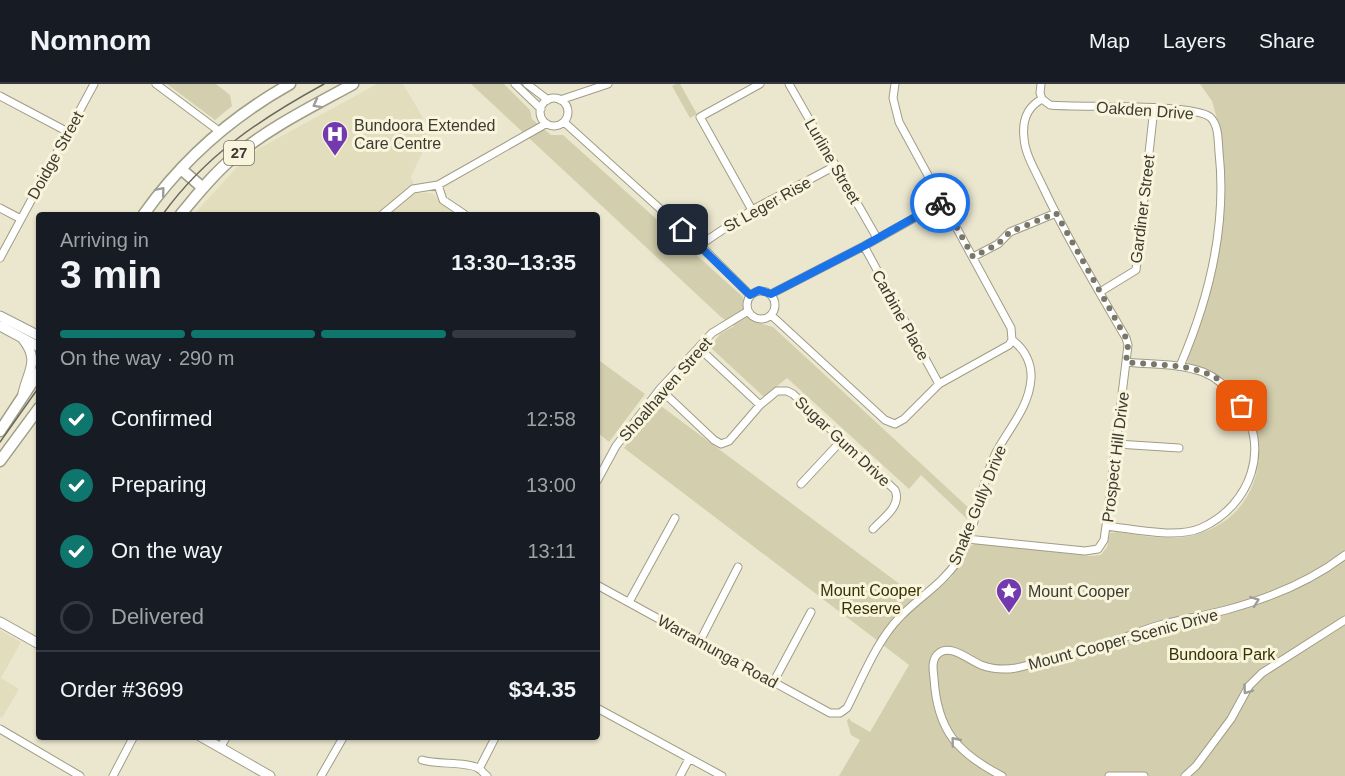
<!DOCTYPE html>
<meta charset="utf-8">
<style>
body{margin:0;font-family:Arial,sans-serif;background:#242831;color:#f1f3f6;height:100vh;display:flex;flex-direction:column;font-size:22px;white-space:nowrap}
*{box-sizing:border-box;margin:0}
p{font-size:20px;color:#9ea1a6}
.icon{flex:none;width:33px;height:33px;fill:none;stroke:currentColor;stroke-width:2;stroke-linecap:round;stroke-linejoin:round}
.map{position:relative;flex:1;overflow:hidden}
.sheet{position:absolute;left:36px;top:128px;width:564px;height:528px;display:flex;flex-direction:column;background:#171b24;border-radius:6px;box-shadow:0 2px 4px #0004}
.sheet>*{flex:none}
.pin{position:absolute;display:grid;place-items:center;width:51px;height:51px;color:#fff;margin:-26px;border-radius:12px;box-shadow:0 3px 9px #0006}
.courier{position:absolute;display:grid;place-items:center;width:60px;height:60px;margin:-30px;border:4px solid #1a73e8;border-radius:50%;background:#fff;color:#222;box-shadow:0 2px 8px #0007}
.head em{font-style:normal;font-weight:700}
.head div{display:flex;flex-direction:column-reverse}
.head{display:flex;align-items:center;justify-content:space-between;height:102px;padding:0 24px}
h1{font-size:39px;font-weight:700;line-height:45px}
.bar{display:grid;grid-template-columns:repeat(4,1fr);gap:9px 6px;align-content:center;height:72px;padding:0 24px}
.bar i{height:8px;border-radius:4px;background:#363941}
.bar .on{background:#0f766e}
.bar p{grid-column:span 4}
.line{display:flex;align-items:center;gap:15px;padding:0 24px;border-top:2px solid #363941}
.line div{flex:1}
ol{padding:0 24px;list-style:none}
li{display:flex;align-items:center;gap:18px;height:66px}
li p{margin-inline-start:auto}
li .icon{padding:6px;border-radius:50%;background:#0f766e;color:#fff;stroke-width:4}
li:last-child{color:#9ea1a6}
li i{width:33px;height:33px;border:3px solid #363941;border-radius:50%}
header{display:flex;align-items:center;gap:36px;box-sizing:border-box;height:84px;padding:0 30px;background:#171b24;border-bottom:2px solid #363941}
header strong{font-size:28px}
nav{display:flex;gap:33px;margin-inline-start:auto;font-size:21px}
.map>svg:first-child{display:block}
</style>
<header>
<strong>Nomnom</strong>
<nav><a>Map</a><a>Layers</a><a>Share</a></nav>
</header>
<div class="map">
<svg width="1345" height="692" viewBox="0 0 1345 692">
<rect width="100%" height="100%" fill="#ebe7cf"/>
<path fill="#e2debd" d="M377,0H403L422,32L426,47L424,65L411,93L418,109H429L435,111L439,118L455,130H194L239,81L258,65Z
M0,546L21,558L1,594L19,605L2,634L0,633Z"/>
<path fill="#d3cead" d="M167,0H216L230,11L232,22L215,36Z
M471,0H504L530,26L532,35L551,51H563L743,213V222L752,237L773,243L970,425L967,435L921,391L909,405L787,294L764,313L710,263L720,250L734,242L721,233Z
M676,0H680L697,30L690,34L672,2Z
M1200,0H1345V692H839L860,656L851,651L847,637L849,634L851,637L870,648L909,581L883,561L895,543L906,532L951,494L970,462L975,460H986L1090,472L1101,471L1107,463L1110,449L1117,448C1142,451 1169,458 1194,451C1284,428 1278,303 1189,281L1187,277L1209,213L1221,149L1220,45L1212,17Z
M597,275L645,310L609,358L597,348Z
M657,319L917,513L899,528L878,557L624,364Z"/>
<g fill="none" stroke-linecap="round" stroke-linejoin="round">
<g stroke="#a09d86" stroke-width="9">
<path id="minor" d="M156,0L219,47
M515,0L541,25
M527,0L548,16
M789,0L877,154
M895,0L893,14L899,38L1011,244L1012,256
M1041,0L1040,9L1042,15
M0,12L68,48
M540 28a14 14 0 1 1 28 0a14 14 0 1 1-28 0Z
M1042,15L1050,21C1078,24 1193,19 1210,33C1219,41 1218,57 1219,68C1227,141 1209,215 1180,282
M560,16L608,0
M564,38L700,161L750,211
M438,101L443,116L464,130
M0,124L21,135
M752,126L700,33L760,0
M383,130L413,105L438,101L542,42L545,39
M700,161L752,126L835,82
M864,162L939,300
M973,173L998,160L1010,148L1056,129
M0,174L94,0
M747 221a14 14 0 1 1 28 0a14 14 0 1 1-28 0Z
M1100,208L1136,186L1154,24
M771,210L864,162L943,118
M771,231L885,336L895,340L904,335L939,300L1009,261L1012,256
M699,264L760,321L777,307H787L793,310L895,406C902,422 883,434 873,445
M660,305L714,356L721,360L729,357L760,321
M1117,360L1179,364
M597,397L616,362L660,305L712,249L748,227
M801,400L842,356
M1106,442C1134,445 1176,455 1201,444C1251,422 1273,361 1237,316C1228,304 1218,294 1203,288C1178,279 1152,281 1126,278
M967,455L1085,467L1098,465L1104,456L1106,442L1128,261L1126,254C1097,204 1067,154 1042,101C1035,86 1025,70 1024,54C1022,37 1027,23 1042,15
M597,501L830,629H840L847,624C862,595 877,556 900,533C919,513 943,500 958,476C978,443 980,398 998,365C1011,342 1029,322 1031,295C1032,280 1025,265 1012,256
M629,518L675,434
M700,557L738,483
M774,597L811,528
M597,624L722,692
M0,645L80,692
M220,664L227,652
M422,676C437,681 468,677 480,685C482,687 484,690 487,692
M479,685L496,652
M113,692L134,652
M321,692L344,652
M680,692L689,675
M1002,692C957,669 937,646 934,594C933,586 931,575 939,569C951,560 969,576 981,581C992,585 1005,586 1016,584C1046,577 1075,570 1104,561C1123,555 1141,546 1160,541C1182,535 1204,532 1226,526C1267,515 1311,497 1345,471
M1109,692H1144
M1185,692L1196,682L1231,635L1249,602L1262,589L1345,536"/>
</g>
<g stroke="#a09d86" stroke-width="11">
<path id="major" d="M0,232L39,252
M0,242L39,263
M22,254C40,276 29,285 23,309
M0,538L39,560
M200,652L270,692"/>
</g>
<g stroke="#a09d86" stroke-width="13">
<path id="highway" d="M181,85L203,104
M144,130C183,75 231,33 290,0
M181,130C197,111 214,89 234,73C270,43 313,22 353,0
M0,347L39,288
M0,377L39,324"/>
</g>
<use href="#minor" stroke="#fff" stroke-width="7"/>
<use href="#major" stroke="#fff" stroke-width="9"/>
<use href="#highway" stroke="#fff" stroke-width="10"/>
<path stroke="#6a685b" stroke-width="1.5" d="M163,130C206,71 260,35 324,0
M0,358L39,303"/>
</g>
<defs><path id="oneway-chevron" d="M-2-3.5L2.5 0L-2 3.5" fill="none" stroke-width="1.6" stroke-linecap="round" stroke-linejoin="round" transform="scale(1.5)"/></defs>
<g stroke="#9e9c98">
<use href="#oneway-chevron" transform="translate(317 20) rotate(151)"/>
<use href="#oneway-chevron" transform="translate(161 107) rotate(-50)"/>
<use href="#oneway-chevron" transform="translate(1255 517) rotate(-20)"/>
<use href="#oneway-chevron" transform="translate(1247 606) rotate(126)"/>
<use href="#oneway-chevron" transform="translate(955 657) rotate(-129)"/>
</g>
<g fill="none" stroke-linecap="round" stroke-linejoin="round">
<path stroke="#797768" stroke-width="6" stroke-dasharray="0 10.8" d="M940,119L943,118L973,173L998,160L1010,148L1056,129L1126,254L1128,261L1126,278C1160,282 1195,278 1224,299C1231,305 1236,315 1242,322"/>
<path stroke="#1a73e8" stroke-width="8" d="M683,146L750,211L759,206L771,210L864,162L940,119"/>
</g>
<defs>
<g id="hospital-pin" transform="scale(1.35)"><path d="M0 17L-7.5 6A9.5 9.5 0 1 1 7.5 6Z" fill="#733ab0" stroke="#f8f5dc"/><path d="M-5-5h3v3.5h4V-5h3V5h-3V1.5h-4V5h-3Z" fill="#fff"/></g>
<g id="sight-pin" transform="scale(1.35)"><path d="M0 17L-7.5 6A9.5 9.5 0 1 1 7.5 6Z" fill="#733ab0" stroke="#f8f5dc"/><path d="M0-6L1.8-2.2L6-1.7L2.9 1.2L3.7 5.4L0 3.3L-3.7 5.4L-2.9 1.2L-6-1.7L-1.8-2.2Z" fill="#fff"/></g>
</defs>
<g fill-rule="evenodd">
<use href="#hospital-pin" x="335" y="50"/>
<use href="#sight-pin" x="1009" y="507"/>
</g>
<g text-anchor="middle" stroke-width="6" stroke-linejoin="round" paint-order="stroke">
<rect fill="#f8f5dc" stroke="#747264" stroke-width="1.5" x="224" y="57" width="30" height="24" rx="4.5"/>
<g font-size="15" font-weight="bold" fill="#3c3a31">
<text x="239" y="74">27</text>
</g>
<g font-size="16" fill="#3c3a31" stroke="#f8f5dc">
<text transform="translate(1145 26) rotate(4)" y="6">Oakden Drive</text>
<text transform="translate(55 71) rotate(-61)" y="6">Doidge Street</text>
<text transform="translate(833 77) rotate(60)" y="6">Lurline Street</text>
<text transform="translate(767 120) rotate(-29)" y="6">St Leger Rise</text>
<text transform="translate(1142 125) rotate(-83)" y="6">Gardiner Street</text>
<text transform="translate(901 231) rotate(61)" y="6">Carbine Place</text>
<text transform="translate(665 305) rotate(-49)" y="6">Shoalhaven Street</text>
<text transform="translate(843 357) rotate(43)" y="6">Sugar Gum Drive</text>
<text transform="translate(1115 373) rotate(-83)" y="6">Prospect Hill Drive</text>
<text transform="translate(977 421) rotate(-68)" y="6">Snake Gully Drive</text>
<text transform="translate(1123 555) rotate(-15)" y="6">Mount Cooper Scenic Drive</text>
<text transform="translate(718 567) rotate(29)" y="6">Warramunga Road</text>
</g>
<g font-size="16" fill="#3c3a31" stroke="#f8f5dc" text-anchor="start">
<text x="354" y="47">Bundoora Extended<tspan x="354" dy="18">Care Centre</tspan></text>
<text x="1028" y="513">Mount Cooper</text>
</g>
<g font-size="16" fill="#373104" stroke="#f8f5dc">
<text x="871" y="512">Mount Cooper<tspan x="871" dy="18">Reserve</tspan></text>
<text x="1222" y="576">Bundoora Park</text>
</g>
</g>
</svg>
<div class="pin" style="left:1242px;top:322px;background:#ea580c"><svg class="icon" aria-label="bag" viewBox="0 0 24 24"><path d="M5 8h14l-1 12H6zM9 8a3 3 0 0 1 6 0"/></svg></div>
<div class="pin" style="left:683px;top:146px;background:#1f2937"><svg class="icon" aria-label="home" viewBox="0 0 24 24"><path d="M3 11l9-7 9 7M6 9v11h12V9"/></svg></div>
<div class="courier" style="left:940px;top:119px"><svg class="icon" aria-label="bike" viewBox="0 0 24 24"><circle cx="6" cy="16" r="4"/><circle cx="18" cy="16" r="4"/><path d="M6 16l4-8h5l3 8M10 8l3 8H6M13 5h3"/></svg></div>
<section class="sheet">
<div class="head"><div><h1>3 min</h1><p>Arriving in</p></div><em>13:30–13:35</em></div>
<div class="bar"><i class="on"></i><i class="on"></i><i class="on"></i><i></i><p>On the way · 290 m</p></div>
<ol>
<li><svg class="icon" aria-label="check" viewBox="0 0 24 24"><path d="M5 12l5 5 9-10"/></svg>Confirmed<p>12:58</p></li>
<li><svg class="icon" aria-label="check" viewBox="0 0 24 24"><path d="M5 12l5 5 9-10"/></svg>Preparing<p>13:00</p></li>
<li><svg class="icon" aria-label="check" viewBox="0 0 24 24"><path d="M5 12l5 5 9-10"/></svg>On the way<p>13:11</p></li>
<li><i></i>Delivered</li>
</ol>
<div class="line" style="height:78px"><div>Order #3699</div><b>$34.35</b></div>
</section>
</div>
